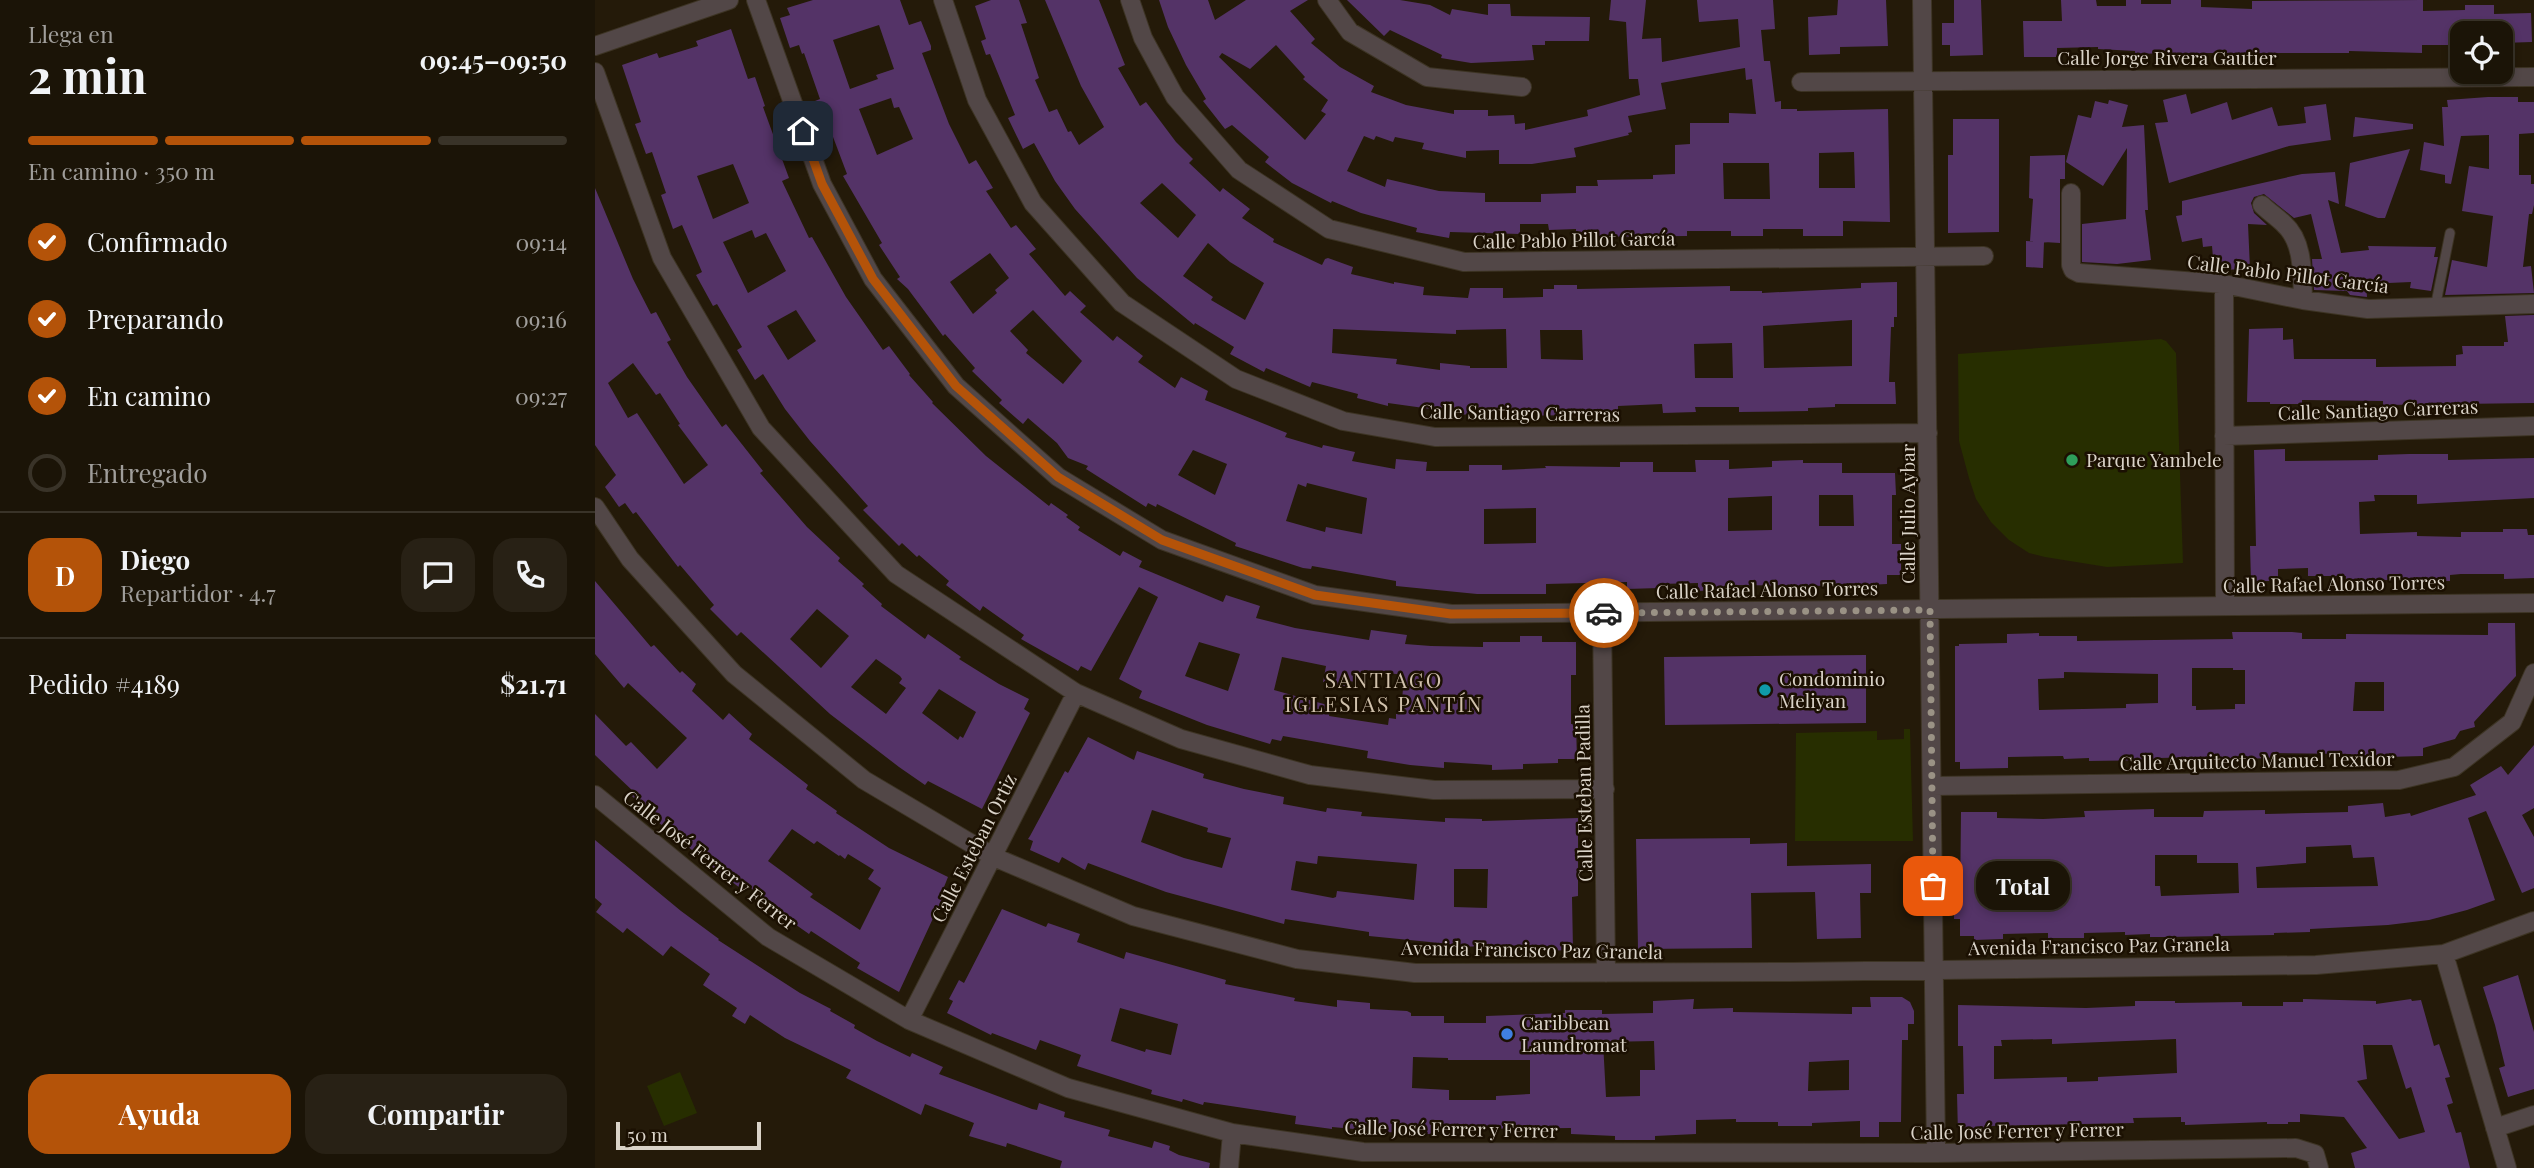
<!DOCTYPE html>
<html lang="es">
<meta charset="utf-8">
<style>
body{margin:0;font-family:"Playfair Display",serif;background:#282115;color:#f1f3f6;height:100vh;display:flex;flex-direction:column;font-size:26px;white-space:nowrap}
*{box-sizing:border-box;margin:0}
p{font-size:23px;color:#a09e9b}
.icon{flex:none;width:38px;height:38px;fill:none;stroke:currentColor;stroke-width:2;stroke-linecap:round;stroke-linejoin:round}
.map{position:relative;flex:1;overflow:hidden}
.details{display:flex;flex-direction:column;background:#1b1407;width:595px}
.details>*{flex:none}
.controls{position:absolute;left:1855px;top:21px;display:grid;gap:14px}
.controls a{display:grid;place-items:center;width:63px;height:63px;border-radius:14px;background:#1b1407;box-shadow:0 4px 10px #0003,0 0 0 2px #393328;font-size:35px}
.scale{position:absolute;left:21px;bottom:18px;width:145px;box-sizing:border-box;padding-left:7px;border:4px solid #dad3c8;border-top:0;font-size:19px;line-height:24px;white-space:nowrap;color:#dad3c8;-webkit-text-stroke:5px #1b1002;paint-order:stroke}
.pin{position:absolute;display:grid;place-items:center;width:60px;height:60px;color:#fff;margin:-30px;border-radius:14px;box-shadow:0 4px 10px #0006}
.courier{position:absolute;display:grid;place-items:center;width:70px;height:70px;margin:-35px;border:5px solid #b45309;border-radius:50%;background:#fff;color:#222;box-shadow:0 2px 9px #0007}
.bubble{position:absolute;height:49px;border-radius:21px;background:#1b1407;box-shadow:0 4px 10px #0003,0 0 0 2px #393328;font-size:23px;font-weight:700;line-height:49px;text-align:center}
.summary em{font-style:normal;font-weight:700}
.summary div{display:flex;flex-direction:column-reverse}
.summary{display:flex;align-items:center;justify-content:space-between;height:119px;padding:0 28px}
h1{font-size:46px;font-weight:700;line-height:52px}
.bar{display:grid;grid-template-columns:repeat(4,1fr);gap:10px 7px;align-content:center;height:84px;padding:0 28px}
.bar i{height:9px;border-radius:5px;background:#393328}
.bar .current{background:#b45309}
.bar p{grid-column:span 4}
.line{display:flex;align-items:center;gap:18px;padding:0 28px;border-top:2px solid #393328}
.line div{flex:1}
.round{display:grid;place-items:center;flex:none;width:74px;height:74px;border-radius:21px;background:#282115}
ol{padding:0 28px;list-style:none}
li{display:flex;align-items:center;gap:21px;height:77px}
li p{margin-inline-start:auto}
li .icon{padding:7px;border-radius:50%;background:#b45309;color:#fff;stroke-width:4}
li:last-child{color:#a09e9b}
li i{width:38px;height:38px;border:4px solid #393328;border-radius:50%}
.button{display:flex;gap:14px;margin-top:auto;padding:14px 28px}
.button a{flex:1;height:80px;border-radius:21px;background:#b45309;color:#fff;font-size:28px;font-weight:700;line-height:80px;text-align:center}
.button a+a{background:#282115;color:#f1f3f6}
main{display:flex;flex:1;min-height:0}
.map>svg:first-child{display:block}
</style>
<main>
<section class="details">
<div class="summary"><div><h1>2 min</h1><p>Llega en</p></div><em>09:45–09:50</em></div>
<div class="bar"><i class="current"></i><i class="current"></i><i class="current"></i><i></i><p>En camino · 350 m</p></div>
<ol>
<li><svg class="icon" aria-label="check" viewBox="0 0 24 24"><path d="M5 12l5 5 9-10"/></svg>Confirmado<p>09:14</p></li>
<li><svg class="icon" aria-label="check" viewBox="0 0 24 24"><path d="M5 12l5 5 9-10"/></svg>Preparando<p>09:16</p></li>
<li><svg class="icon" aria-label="check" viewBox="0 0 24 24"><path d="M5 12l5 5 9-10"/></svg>En camino<p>09:27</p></li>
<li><i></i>Entregado</li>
</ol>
<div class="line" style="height:126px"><b class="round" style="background:#b45309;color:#fff">D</b><div><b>Diego</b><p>Repartidor · 4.7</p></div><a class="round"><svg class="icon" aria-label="chat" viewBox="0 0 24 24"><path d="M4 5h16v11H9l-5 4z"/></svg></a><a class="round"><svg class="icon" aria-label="phone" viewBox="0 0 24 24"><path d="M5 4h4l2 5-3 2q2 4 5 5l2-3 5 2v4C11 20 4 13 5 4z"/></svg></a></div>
<div class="line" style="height:91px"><div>Pedido #4189</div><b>$21.71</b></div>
<div class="button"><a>Ayuda</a><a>Compartir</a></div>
</section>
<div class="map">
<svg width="1939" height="1168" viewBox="0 0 1939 1168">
<rect width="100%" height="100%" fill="#241a09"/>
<path fill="#272e00" d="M1566,339L1571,341L1581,353L1588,563L1512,567L1450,557L1434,553L1414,540L1396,522L1381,499L1374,478L1364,441L1363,354Z
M1309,729H1315L1318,841H1200L1201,733L1282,731V740L1309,739Z
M85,1072L102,1113L69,1126L52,1086Z"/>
<path fill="#543367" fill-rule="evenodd" d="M218,0H305L314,25L326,21L336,46V50L327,53L354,124L374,164L381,160L398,188L391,191L416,228L421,225L441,249L434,254L470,296L475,291L491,306L485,312L518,341L522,336L548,356L543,362L580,388L586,377L613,391L610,400L692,433L690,437L727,448L728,445L760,452L757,461L800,469L801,459L832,462L831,471H874V465H907V470L951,468L950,466L1025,467V462H1058V472H1101L1100,460H1134V469L1177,467V461L1208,460V463H1247V473H1300L1301,495H1297V544H1306V575H1292V584L1252,586L1140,585L1139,589L1103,591V583L1064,584V588L1032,589V582L951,584V594H882L801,586V581L717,566L716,569L708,568L640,546L641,543L562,504L561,507L553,503L551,507L491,469L493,466L473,458L462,443L433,418L428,424L404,403L407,400L377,371L380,368L350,334L348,336L313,289L302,279L305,277L284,245L287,243L248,176L252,174L232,121L227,122L220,101L225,99L209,53L207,54L204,45L195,48L185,18L195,15L192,8ZM284,25L299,69L281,75L283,79L255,89L238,40ZM296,98L299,108L304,107L318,139L282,155L264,109ZM395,253L414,278L400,290L402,293L378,314L355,282ZM438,310L487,361L468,384L431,353L433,350L415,331ZM598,450L632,464L620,495L583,475ZM712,483L772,498L767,534L731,527L730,532L691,521L703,484L711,487ZM1224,495H1258L1259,526H1224ZM1177,496V530L1133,531V498ZM941,508V543L889,544V509Z
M396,0H424L432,23L426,24L444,78L440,80L454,112L462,109L473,132L476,131L484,145L509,127L486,86L450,0H504L530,65L523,68L545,106L551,102L581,142L598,159L594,163L625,192L628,188L655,209L647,218L679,239L678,242L727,265L730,259L733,258L758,267L756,274L799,284V282L829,287L828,295L873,298L875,288H908V298L948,297V289H959V285H982V289L1135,286V291H1167V293L1266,288V283L1302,282V317H1299V327H1296L1294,382H1300L1301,404H1240V407L1213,408V411L1144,412V407H1100L1101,412L1068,413L1067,404L1023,406V413H987V415L917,416V412L860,415L836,413V409L793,403V406L762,398L763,394L717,382L715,387L671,368L669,372L635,354L639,347L600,323L599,325L542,278L480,209L460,181L439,143L428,149L413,118L420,115L395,54L391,55L386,41L391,39L380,6ZM567,183L601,215L583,238L545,203ZM613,243L635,262L669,283L650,320L616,300L618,297L588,276ZM1257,320V366L1169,368L1168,326ZM738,329L861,334V330L911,329L912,368H875V366L845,363V370L801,364L802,359L737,353ZM945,330H987L988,360L946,359ZM1137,343L1138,378H1100L1099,344Z
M564,0H613L620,20L651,0H713L695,11L720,39L716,43L745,67L779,86L776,92L811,105L859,114V110H893V116L919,115L920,124L930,123V130L993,116L992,110L1045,95L1043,79H1034L1031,22L1014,20L1016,0H1051L1047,39L1066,38L1067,62L1145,47L1143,19L1104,22L1102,0H1178L1180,29L1166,30L1169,61H1175L1180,102L1186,101V109H1202V111L1293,109L1295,222L1248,221V236H1208V229H1168V236H1136V231H1092V236L981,237V229L954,230L953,224H925V234L855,232L854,238L821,232L822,228L766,213L737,201L736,203L697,183L670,162L674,157L637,125L630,129L608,101L611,99L591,65L573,27ZM681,45L710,77L708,79L733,100L726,111L731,114L710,140L624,57L627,53L655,69ZM1150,68L1151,80L1157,79L1161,114L1134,113V123H1095V144L1080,145V174L1058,175V179L1002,180L1003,186H981V193L946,194V202H890V193L844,191L792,179L790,187L752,171L769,136L779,140L781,136L798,142L800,137L829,143L827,149L871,158V151L904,150V164H937L981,157L979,148L1034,135L1033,133L1037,132L1033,116L1071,109L1066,83ZM1259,152L1260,188H1224V153ZM1128,163H1174L1175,199H1129Z
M752,0H805L835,5L855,15L857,9L893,15V4H915L916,16L995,17L994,41H950V45H937L939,60L876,63L846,58L847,55L795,30L789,36Z
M1243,0H1291L1293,46L1245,47V54L1214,55L1213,17L1242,15Z
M1359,0H1386L1388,55L1355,56V45H1347V23H1359Z
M1466,0H1501L1502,6H1531V0H1546V4H1576V0H1606V7L1657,9V1L1828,0V11L1870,10V5H1899V14L1936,13L1937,42L1907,43L1906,33H1864V45H1827V53L1754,51V53H1607V55L1576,56V53L1540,54V51L1503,49V47L1462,48V57H1429L1428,21H1467Z
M136,29L153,79L160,77L170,106L168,107L194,178L187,181L214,238L217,237L251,297L288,350L294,346L315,374L314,375L338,402L337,403L391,456L454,506L456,503L473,515L471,517L485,527L483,530L525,556L528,551L547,561L544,567L628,602L631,595L665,606L661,618L700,628L774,640L776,630L812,635L810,644L836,646L888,647V642H925V636H947V642H981V675H976V724H981L982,759H963V763L928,764V769L897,770V765L849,762V768L815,765L772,758L773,751L688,736L686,741L677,739L675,744L612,725L544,698L547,691L524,679L563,597L544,587L496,671L486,666L483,671L426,639L429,635L388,606L385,611L351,585L354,581L324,555L322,557L307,543L304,546L268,510L273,506L215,441L190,409L168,374L160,380L142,350L147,347L122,304L118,306L101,275L107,272L87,225L78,229L66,195L71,193L57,152L51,154L40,124L46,122L27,65L62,53L64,58L103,46L101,41ZM138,164L154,203L118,219L102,176ZM157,230L160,238L171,233L191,271L153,293L128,242ZM201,310L221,341L193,360L172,326ZM604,642L645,654L633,691L590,676ZM687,657L731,666L728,682L753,687L754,681L768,683L769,670L809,675L806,714H801V719L794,718L793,725L734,716L736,706L679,690Z
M1591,94L1596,114L1632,102L1637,120L1677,107L1683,126L1711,123L1709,107L1731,104L1736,140L1694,146L1574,183L1560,123L1573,122L1568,100Z
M1893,97H1923V102H1939V133L1924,134V175H1936V184H1939V205L1937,214H1934L1928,267L1936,266L1939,293L1850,295L1857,260L1892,267L1898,216L1867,211L1874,166L1894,169V135L1866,136L1856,184L1850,183V175L1825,170L1829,142L1849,146L1847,107H1853L1852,100Z
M1514,100L1533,105L1527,127L1549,125L1553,210H1550L1556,260L1522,264L1487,262V224L1531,219L1532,148L1508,186L1471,162L1483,115L1496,118L1500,101L1513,104Z
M1760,117L1818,124V129L1758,137Z
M1358,119H1404V232L1353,233V155H1358Z
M1815,149L1790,218H1783L1750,206L1755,163Z
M1470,155V179H1465V243L1435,241L1438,199L1434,198L1435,156Z
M1740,172L1744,204L1733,200L1746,253L1774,250L1773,246L1841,247L1839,257H1843L1836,291L1815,288L1816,282L1771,284L1772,297L1755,295L1752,291L1719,290L1717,259H1727L1716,214L1699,218L1669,194L1659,197L1656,203L1659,213L1672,225L1653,224L1655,269L1619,270L1617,246L1608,247L1607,238L1587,242L1581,216L1587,215V201L1707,174Z
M0,188L38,279L56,314L61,312L76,340L72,342L92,377L127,427L131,424L168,471L165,473L212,527L245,558L243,561L269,584L267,586L287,604L286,606L330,639L333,634L366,657L364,659L404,684L434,699L429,709L435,713L387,809L333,781L330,785L304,767L235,714L146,632L142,636L115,609L119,605L85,565L83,567L41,512L38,514L30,503L24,507L10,487L21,475L0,445ZM38,363L61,395L65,393L85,424L83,425L113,465L89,484L42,413L33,418L13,383ZM222,609L254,636L226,668L195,639ZM281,659L305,676L307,679L304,683L311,688L291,714L256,687ZM344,689L381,712L368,738L365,736L363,740L327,713Z
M1431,241L1449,242L1448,268L1431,267Z
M1939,315V403L1788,405V401L1707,400V404H1675V402H1652L1654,329L1688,328V340L1698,339L1699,359H1781V367L1861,366V355L1868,354L1867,346H1909V342H1913L1910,316Z
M1690,449V461L1783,460V455L1814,454H1853V460L1939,458V498L1822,504V495H1779L1780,501L1764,502L1765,534L1822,532V536L1866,537V532H1908V529H1932L1933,535H1939V578L1909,579V574H1866L1855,575V581L1786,580L1775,581V585H1751V576H1713V568L1683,569V581H1656L1655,546H1661L1659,450Z
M0,581L56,647L59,645L85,673L87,671L101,684L97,691L128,720L134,713L157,734L154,739L213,785L211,789L242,811L241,813L294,848L353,877L349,887L352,888L304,992L262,968L265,963L216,931L214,934L187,915L189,912L153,886L149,891L120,869L63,822L37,796L40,793L0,755V714L31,746L36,742L62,769L92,738L33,683L29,688L0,654ZM197,829L219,844L222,841L244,856L245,855L250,859L253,854L279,870L273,879L286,888L265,930L215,897L218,894L173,861Z
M1893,623H1920L1921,676L1879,722L1880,727L1865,731L1860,739L1828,748V756L1756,758V754L1677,753V758L1606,760V757L1564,758V760L1494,761V758L1469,759L1468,756L1413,757V768L1365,769V762H1360V646H1364V644L1412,643V634L1444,633V636H1482V641L1638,639L1637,632H1697L1707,633V639H1751V634L1893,635ZM1597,668H1638V670H1650V704H1640V709L1601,710V706H1597ZM1469,672L1563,674V703L1531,704V708L1444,710L1443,679L1469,678ZM1760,682H1789V711H1758Z
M1271,655V723L1070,725L1069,657Z
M493,737L539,760L542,751L609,774L608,778L649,789L689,797L688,804L731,812L732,808L767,812L766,816L850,822V818L887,819V821L983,818V896L977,897L978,950L946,951V945L855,947V944L774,936V932L690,919L689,924L571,892L493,863L490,870L467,857L464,863L435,850L438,841L433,839L435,836L470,771L473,773ZM557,810L613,828L612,832L636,838L627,868L589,858L546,842ZM723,856L822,864L819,900L742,891L741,897L738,898L696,890L701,861L722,864ZM859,869H893L892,908L859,907Z
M1939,745V808L1927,815L1939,837V888L1927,893L1891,811L1873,818L1900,900L1872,910L1834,920L1793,925L1715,929V932L1679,933V935L1572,937H1555V934L1530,935V932L1489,933V938H1453V933L1408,934V939L1379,940V936H1365V919H1359V904H1365L1366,812H1402V818L1448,819L1490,817L1489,811L1559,809V817H1608L1609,811L1670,810V814L1753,812V806L1788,803L1790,817L1815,813L1816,816L1881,795L1875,785L1906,766L1913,775ZM1756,845L1758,858L1779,857L1783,886L1662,888L1661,867L1711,863V847ZM1560,855H1602V863H1643L1644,893L1566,896L1565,886H1560Z
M1155,838V844L1192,843V866L1276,864V893H1265L1266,938L1222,939L1220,892L1156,893L1157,948L1043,949L1041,839Z
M0,840L86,911L124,939L123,940L205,993L236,1009L235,1011L260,1025L259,1028L282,1041L315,1057L317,1053L348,1067L344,1074L437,1109L442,1110L444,1103L470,1112L469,1117L515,1130L513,1136L557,1148L559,1141L575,1146L574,1150L584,1155L615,1163L614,1168H465L467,1161L412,1143L411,1147L374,1136L379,1123L330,1104L326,1115L251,1078L256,1070L190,1038L155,1015L150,1024L137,1016L142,1008L108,985L115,974L76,946L68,956L32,928L28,933L1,912L7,904L0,898Z
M407,909L451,927L453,923L485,934L482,942L529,959L531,952L631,980L630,984L700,998L699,1001L742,1007V1000L775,1003V1009L812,1011L816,1013V1016H849V1023H891V1016L970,1013V1010H1007V1014L1058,1013V1001L1099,999L1098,1009L1138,1008V1012L1257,1014V1007H1276L1275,997H1307L1315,1002L1319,1011V1024H1313V1040H1307L1306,1122H1284V1137H1265V1121L1217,1123V1126H1183V1122H1141V1119L1101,1120V1134L1060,1136V1140H1020V1136L976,1134V1128L853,1129V1134H815L737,1127V1129L700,1124L701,1116L609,1102L608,1105L588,1099L587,1102L556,1094L557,1090L482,1066L486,1055L445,1040L441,1050L397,1033L396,1035L352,1013L358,1001L354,999L364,980L369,983ZM525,1008L583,1024L576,1055L551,1049L550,1052L516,1041ZM1059,1041L1060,1070H1045V1096L1011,1097L1008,1042ZM818,1057L853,1058V1060H935V1094L901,1096V1100H854V1090L817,1088ZM1254,1060V1090L1213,1091L1214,1062Z
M1923,975L1939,1032V1089L1913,1097L1904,1068L1910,1066L1900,1025L1888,987Z
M1708,999L1781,1001V1004L1816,999L1817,1001L1826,1000L1839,1046L1844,1044L1855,1077L1850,1078L1858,1103L1852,1105L1861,1133L1866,1132L1875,1168H1760L1756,1153L1772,1148L1749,1117L1705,1114V1122H1693V1124H1672V1122L1590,1125V1122H1586V1117L1538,1118L1539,1123L1393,1126L1394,1133L1363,1134L1362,1094H1369L1368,1046H1363V1005L1491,1008L1540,1006V1001H1580V1003L1647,1002V1006H1688V1002H1708ZM1457,1039V1044L1581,1039L1582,1073L1503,1077V1081L1472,1082V1077L1399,1079V1046H1407L1406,1040ZM1768,1045H1797L1811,1089L1816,1087L1830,1132L1804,1139L1762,1081L1772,1079Z"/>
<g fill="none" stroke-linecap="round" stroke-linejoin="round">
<g stroke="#3d3424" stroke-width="11">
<path id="lane" d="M1840,308L1855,233"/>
</g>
<g stroke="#3d3424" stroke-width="20">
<path id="street" d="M161,0L227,184L278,279L361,386L463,477L567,540L720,595L856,614L1939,603
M348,0L382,100L438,203L527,303L641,379L748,421L840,437L1333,433
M535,0L548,38L580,97L644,170L734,229L869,262L1389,256
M732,0L755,32L832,77L927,87
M1327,0L1341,1153
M0,46L134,0
M0,72L67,258L166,428L301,574L481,693L586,739L715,775L839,790L1010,789
M1206,82L1939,77
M1476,193V265L1478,270L1484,273L1629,284L1708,300L1773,309L1939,304
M1667,205C1674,212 1682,217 1689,224C1709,242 1707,274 1708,300
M1629,284L1630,606
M1629,436L1939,426
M0,507L35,559L139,674L269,780L399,857L538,916L702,959L820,973L1196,972L1721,965L1849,954L1939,921
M1007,613L1011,973
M1337,786L1804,780L1859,767L1917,722L1939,673
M0,795L173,937L314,1020L473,1088L637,1133L768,1152L1341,1153L1701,1148L1720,1154L1724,1168
M1849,954L1912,1168
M314,1020L481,693
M1900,1128L1939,1115
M634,1168L637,1133"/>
</g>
<use href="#lane" stroke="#524747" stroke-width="9"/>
<use href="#street" stroke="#524747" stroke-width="18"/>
</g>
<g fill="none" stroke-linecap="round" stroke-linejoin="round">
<path stroke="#9a9285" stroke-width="7" stroke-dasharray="0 12.6" d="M1009,613L1335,610L1338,886"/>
<path stroke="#b45309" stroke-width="9" d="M208,131L227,184L278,279L361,386L463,477L567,540L720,595L856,614L1009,613"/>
</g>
<circle fill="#2e9e5b" stroke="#1b1002" stroke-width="2.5" cx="1477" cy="460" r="7"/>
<circle fill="#0f9aa8" stroke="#1b1002" stroke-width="2.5" cx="1170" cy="690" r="7"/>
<circle fill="#3f7fe0" stroke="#1b1002" stroke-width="2.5" cx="912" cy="1034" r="7"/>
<g text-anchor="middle" stroke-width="5" stroke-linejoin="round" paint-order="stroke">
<g font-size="19" fill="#dad3c8" stroke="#1b1002">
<text x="1572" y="65">Calle Jorge Rivera Gautier</text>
<text transform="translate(979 240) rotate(-1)" y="7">Calle Pablo Pillot García</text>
<text transform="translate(1693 274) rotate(7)" y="7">Calle Pablo Pillot García</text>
<text transform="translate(1783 410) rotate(-2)" y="7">Calle Santiago Carreras</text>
<text transform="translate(925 413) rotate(1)" y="7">Calle Santiago Carreras</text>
<text transform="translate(1313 514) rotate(-90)" y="7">Calle Julio Aybar</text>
<text transform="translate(1739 584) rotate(-1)" y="7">Calle Rafael Alonso Torres</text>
<text transform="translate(1172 590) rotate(-1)" y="7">Calle Rafael Alonso Torres</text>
<text transform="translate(1662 761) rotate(-1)" y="7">Calle Arquitecto Manuel Texidor</text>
<text transform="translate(989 793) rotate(-91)" y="7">Calle Esteban Padilla</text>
<text transform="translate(379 848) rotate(-63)" y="7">Calle Esteban Ortiz</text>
<text transform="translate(115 860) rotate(38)" y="7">Calle José Ferrer y Ferrer</text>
<text transform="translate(1504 946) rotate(-1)" y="7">Avenida Francisco Paz Granela</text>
<text transform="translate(937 950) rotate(1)" y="7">Avenida Francisco Paz Granela</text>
<text transform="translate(856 1129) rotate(1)" y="7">Calle José Ferrer y Ferrer</text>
<text transform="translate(1422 1131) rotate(-1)" y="7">Calle José Ferrer y Ferrer</text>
</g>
<g font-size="19" fill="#dad3c8" stroke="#1b1002" text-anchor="start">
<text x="1491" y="467">Parque Yambele</text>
<text x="1184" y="686">Condominio<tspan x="1184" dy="22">Meliyan</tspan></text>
<text x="926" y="1030">Caribbean<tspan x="926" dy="22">Laundromat</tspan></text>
</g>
<g font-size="21" letter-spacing="2" fill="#d0c1ac" stroke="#1b1002">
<text x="789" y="688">SANTIAGO<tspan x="789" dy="24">IGLESIAS PANTÍN</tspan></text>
</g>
</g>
</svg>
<div class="controls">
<a><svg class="icon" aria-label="locate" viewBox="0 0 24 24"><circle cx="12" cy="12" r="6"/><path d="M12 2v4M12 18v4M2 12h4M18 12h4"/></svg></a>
</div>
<div class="scale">50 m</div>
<div class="pin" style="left:1338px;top:886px;background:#ea580c"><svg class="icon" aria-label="bag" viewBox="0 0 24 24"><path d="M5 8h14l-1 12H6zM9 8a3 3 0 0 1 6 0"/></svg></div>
<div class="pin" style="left:208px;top:131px;background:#1f2937"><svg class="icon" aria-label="home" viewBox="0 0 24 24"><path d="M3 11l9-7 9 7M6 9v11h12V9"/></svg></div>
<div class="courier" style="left:1009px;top:613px"><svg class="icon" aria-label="car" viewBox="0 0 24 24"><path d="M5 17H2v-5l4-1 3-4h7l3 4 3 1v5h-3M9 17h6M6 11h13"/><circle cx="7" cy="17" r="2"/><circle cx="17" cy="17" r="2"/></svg></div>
<div class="bubble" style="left:1381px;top:861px;width:94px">Total</div>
</div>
</main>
